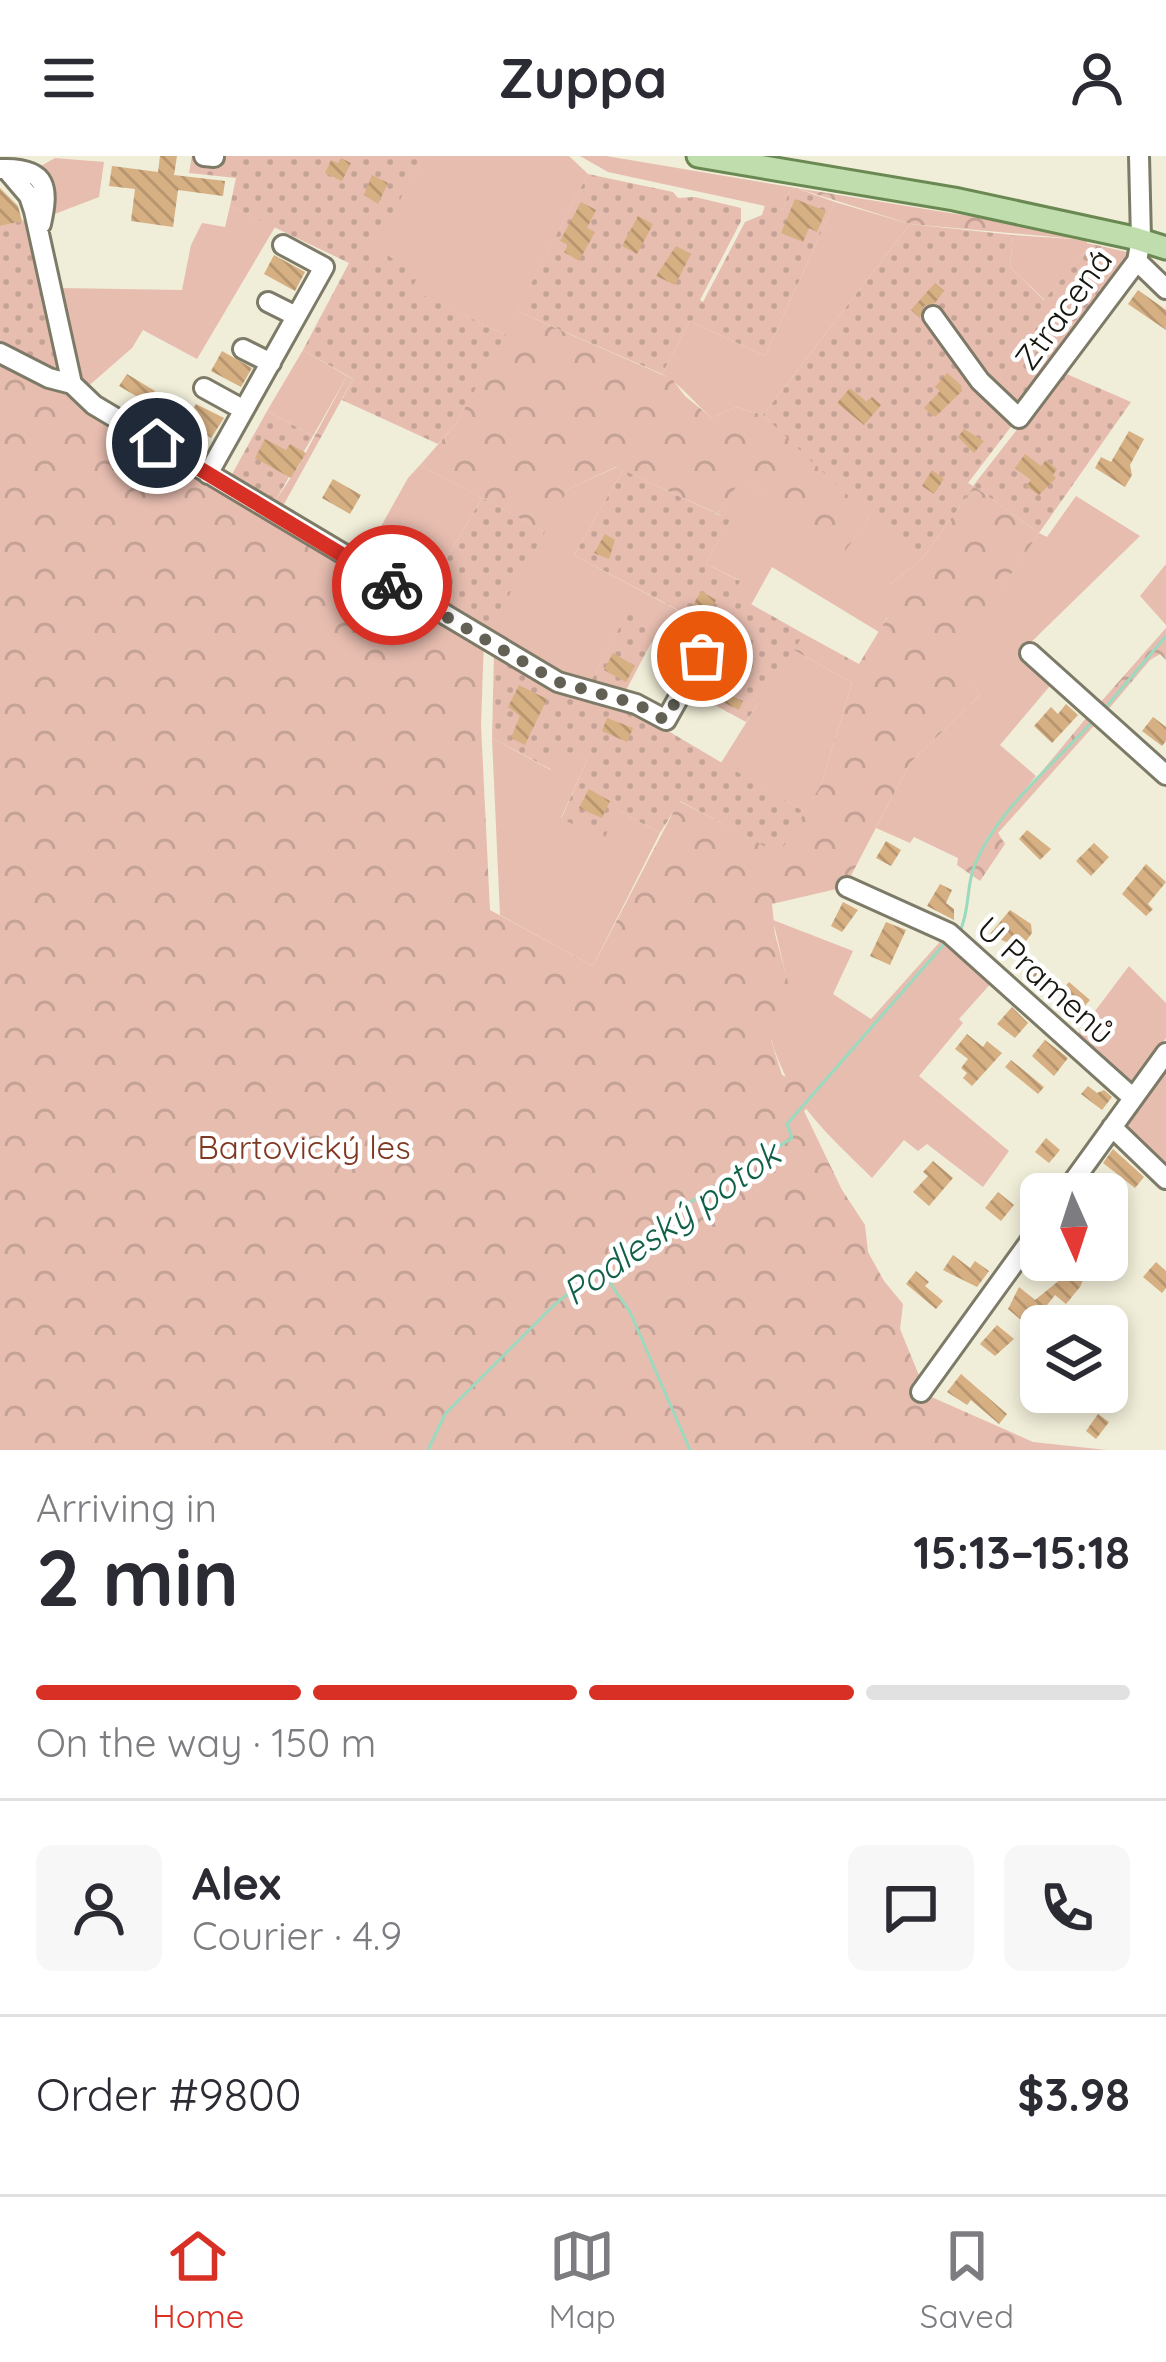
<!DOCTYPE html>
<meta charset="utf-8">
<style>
body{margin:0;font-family:Quicksand,sans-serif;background:#f7f7f7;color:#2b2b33;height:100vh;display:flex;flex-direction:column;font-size:45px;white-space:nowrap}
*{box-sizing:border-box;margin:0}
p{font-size:39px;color:#7c7c81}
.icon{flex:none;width:66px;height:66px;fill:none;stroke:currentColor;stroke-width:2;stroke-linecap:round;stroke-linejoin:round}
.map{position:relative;height:1294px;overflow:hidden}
.sheet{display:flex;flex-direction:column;background:#fff;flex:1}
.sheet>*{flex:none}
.needle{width:78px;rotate:177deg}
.tools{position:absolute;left:1020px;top:1017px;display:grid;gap:24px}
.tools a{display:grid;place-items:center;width:108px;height:108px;border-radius:18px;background:#fff;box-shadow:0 6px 18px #0003;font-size:60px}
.pin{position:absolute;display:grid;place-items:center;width:102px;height:102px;color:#fff;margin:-51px;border:6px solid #fff;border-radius:50%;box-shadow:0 3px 12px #0007}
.courier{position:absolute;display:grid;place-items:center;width:120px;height:120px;margin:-60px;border:9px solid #d93025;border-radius:50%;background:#fff;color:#222;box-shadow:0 3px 15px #0007}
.headline em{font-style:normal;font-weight:700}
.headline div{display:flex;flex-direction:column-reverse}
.headline{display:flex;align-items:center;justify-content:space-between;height:204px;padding:0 36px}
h1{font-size:78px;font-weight:700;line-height:90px}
.bar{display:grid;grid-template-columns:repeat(4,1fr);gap:18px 12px;align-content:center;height:144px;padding:0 36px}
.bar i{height:15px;border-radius:9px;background:#e1e1e2}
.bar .selected{background:#d93025}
.bar p{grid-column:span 4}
.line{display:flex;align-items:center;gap:30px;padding:0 36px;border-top:3px solid #e1e1e2}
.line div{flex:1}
.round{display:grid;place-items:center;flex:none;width:126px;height:126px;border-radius:18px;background:#f7f7f7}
header{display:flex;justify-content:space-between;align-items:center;height:156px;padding:0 36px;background:#fff;font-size:54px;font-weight:700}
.tab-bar{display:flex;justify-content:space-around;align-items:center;height:168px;border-top:3px solid #e1e1e2;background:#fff;font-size:33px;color:#7c7c81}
.tab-bar a{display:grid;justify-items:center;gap:6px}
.tab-bar .selected{color:#d93025}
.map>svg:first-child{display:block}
</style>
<header><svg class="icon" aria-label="menu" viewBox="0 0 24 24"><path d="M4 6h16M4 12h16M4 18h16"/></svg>Zuppa<svg class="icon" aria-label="person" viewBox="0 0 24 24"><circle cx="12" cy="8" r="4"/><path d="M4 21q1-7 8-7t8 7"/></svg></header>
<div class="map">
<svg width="1166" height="1294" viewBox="0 0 1166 1294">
<defs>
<pattern id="forest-crowns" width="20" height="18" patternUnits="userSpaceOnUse" patternTransform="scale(3)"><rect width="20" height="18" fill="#e7bdb0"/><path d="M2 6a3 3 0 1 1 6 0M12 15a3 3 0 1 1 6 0" fill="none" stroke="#c5a296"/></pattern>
<pattern id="garden-dots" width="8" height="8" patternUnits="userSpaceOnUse" patternTransform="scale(3)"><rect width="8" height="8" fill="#e7bdb0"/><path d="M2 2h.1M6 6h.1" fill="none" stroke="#c5a296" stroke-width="1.8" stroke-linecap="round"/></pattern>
<pattern id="building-back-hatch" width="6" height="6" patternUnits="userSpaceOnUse" patternTransform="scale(3)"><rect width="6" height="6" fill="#d6af82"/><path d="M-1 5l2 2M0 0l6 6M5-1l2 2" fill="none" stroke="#b7966f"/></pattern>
</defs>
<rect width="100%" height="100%" fill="#f0edd8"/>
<path fill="#e7bdb0" d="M425,0H569L588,18L505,179L410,133L372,91Z
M580,0H606L796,32L789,35L783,54L608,16Z
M55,2L104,6L99,41L52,59L46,15L41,10Z
M835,46L910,68L763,259L736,251L712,262C696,249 680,227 662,218L690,165L765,200Z
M230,50L275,71L197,203L143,174L132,192L85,233L78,227L59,132L182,134L191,89L202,67L225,71Z
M1013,79L1087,84V93L1045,144L1010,111Z
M303,194L347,220L313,280L267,255Z
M420,309L482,342L421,446L359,410L408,322Z
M617,311L623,314L574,399L679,455L666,476L629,455L590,527L580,528L486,478L568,333Z
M741,321L845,394L871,359L923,402L890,428L887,461L879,476L772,411L751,449L732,438L739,424L706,408L729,365L718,358Z
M1076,340L1140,380L1022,495L1055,524L1000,589L1036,620L984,685L960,703L914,681L910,687L876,672L910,607L980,539L952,503L1039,377L1047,381Z
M1166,408V469L1140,440Z
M792,493L852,527L821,629L805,656L721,607Z
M492,582L551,614L559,592L587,604L561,662L616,653L660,677L593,810L500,759Z
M773,764L853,795L833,838L871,863L946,779L994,824L959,863L963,867L919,920L1009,995L983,1031L927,988L918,995L904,984L872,1022C826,976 790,947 771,883L791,841Z
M1129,810L1166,847V882L1130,935L1074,883Z
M1166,905V1015L1116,972Z"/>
<path fill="url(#forest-crowns)" d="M796,32L1005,66L1087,84L910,68Z
M517,155L672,223L685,240L712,262L736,251L763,259L871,359L845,395L742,322L718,358L616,311L568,333L545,376L420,309L456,268Z
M0,202L72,228L484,483L481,569L490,754L593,810L679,645L779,697L821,629L852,527L792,493L804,478L859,508L887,462L885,442L890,428L923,402L974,330L1039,377L953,503L980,539L910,607L845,731L772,748L775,778L792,841L771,884L782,919L823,936L804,955L842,1034L865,1069L868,1096L884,1125L903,1148L900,1173L927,1239L1033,1286L1107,1294H0Z
M347,220L353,223L283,350L275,345L298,311Z
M1166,472V504L1160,498L1150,504L1107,555L1099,548Z
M1092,555L1100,563L998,677L1005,688L980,725L957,709L962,680L984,685Z"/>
<path fill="url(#garden-dots)" d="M192,0H425L373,91L419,118L411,133L505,179L456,268L438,288L342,244L353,223L303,194L349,107L230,50L236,22L189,17Z
M588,18L673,36L678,42L695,41L741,52V65L700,144L703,146L745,66L762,59L765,49L783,54L789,35L796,32L835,46L765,200L690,165L662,218L517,155Z
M25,64L59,200L55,213L49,215L0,190V70Z
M910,68L1013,79L1010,111L1044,144L1087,93V87L1127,96L1128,112L1018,250L1005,244L953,186L946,195L974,230L1013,268L968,327L973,330L1062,216L1131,246L1039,377L974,330L923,402L883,373L763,259Z
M267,255L313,280L275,345L231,320Z
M623,314L730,364L706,408L740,425L733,438L804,478L746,566L689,535L715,480L708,476L698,494L666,476L678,454L574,399Z
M482,342L545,376L484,483L421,446Z
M629,454L659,472L624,538L590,527Z
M494,498L653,566L805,656L779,698L680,645L660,677L616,653L605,682L561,663L587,604L560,593L552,614L492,582Z"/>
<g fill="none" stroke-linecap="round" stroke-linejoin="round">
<path stroke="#9bdabf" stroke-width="3" d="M1106,551L1166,480
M960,775C970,754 966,732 974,711C996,655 1052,610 1092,566
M601,1114L630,1156L690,1294
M428,1294L445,1258L555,1148L673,1057L792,982L787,968L946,786"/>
</g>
<path fill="url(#building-back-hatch)" d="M160,0H177L174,19L225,25L223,40L178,34L173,71L131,65L135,33L109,30L112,10L158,16Z
M341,2L351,7L342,25L325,17L331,4L338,7Z
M372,19L388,27L378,48L364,39Z
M0,32L18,50L22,65L0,70Z
M795,43L826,55L817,76L809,72L803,86L781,77Z
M581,46L596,54L587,72L595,76L579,105L564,96L568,89L560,85Z
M638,60L653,68L637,98L622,90Z
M676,90L691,98L675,129L656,120Z
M274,99L305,116L295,135L264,118Z
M935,127L944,135L935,147L924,150L920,162L911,154Z
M1138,134L1166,154V174L1128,148Z
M222,195L252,212L241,231L211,215Z
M947,217L961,229L962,235L935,261L924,252L940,235L935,231Z
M127,218L155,235L148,247L119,230Z
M850,232L867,246L872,241L881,249L864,269L837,247Z
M196,248L224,262L211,282L186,265Z
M964,273L984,285L974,297L958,281Z
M1129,275L1144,283L1130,309L1132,319L1125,331L1095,312L1101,301L1111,306Z
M265,283L286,294L290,288L306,297L291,322L255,302Z
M1025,298L1041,310L1046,304L1057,313L1053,319L1056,322L1039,339L1026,330L1031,324L1015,312Z
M932,314L944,323L934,338L922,330Z
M333,323L361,339L350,358L322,342Z
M605,378L615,384L609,403L594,397Z
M701,435L716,444L707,460L701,456L697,463L688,458Z
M613,497L635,510L626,526L604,514Z
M713,508L724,514L714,535L701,529Z
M519,529L547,543L525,589L511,582L520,560L508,551Z
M716,533L743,545L739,554L712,541Z
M1066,548L1078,559L1052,587L1034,570L1051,551L1058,558Z
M1153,561L1166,571V585L1162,590L1142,575Z
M607,562L633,572L627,586L602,575Z
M589,633L610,645L602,662L579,652Z
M1027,674L1051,693L1040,704L1019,683Z
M886,685L901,694L891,710L876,702Z
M1094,687L1109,701L1091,720L1076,705Z
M1146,708L1166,726L1148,748L1153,753L1146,760L1122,738Z
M940,728L952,734L946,747L954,753V764L927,750Z
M843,746L858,754L842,776L831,770Z
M1010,754L1031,768L1032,777L1020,793L990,778Z
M886,766L906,774L890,809L870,800Z
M1035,805L1065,831L1069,826L1090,844L1078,857L1051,832L1044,836L1029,822L1025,817Z
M1012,851L1028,867L1015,882L997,868Z
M967,878L983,891L987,885L1002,897L972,930L963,922L967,917L961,912L968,903L955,893Z
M1045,884L1068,902L1054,920L1032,900Z
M1011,904L1044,931L1038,938L1005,911Z
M1088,930L1097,937L1104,934L1112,941L1102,954L1081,938Z
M1046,982L1060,994L1049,1007L1035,996Z
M1113,993L1144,1021L1135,1032L1103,1007Z
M933,1005L953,1022L929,1050L913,1036L928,1020L923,1016Z
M998,1036L1014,1049L1001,1065L985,1052Z
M953,1099L970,1112L975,1105L989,1115L977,1131L943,1114Z
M1156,1106L1166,1115V1132L1162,1137L1143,1121Z
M1068,1109L1084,1122L1080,1131L1066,1148L1055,1139L1037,1162L1040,1165L1033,1174L1008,1153L1019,1131L1035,1144L1061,1123Z
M916,1115L929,1126L925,1130L943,1145L936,1153L906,1128Z
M997,1169L1014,1183L995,1200L980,1188Z
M961,1218L1007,1258L999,1268L971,1244L967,1249L947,1236Z
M1098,1258L1109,1266L1096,1283L1086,1275Z"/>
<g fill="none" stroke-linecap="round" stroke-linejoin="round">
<g stroke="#7d7b68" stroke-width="24">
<path id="minor" d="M204,0L214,1
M0,13H6L29,40L34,55L72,228L94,249L558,526L636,548L666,564L702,500
M6,13C47,13 49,32 41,68
M1137,105L1166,133
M268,146L296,160
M933,160L980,225L1019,262L1137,105L1141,83L1139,0
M243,193L271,207
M0,197L49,222L72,228
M204,232L244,254
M208,318L324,111L283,89
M1030,497L1166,619
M847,731L949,777L1132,941
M1112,971L1166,1023
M1064,1038L1166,897
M921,1236L1041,1070"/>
</g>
<g stroke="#6a8952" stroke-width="27">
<path id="major" d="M698,0L954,43L1134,82L1166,92"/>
</g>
<use href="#minor" stroke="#fff" stroke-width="18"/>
<use href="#major" stroke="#c0ddad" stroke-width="21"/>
</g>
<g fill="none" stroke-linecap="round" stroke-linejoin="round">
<path stroke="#636155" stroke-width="12" stroke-dasharray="0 21.6" d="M392,429L558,526L637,548L665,564L702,500"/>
<path stroke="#d93025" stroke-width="15" d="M157,287L392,429"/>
</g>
<g text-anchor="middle" stroke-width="9" stroke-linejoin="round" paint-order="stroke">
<g font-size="33" fill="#17160e" stroke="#fff">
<text transform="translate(1063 153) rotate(-54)" y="12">Ztracená</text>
<text transform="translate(1046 824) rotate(42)" y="12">U Pramenů</text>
</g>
<g font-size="33" fill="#7f3822" stroke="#fff">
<text x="304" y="1003">Bartovický les</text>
</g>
<g font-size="36" font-style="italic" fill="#116047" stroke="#fff">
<text transform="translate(671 1067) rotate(-35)" y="13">Podleský potok</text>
</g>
</g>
</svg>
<div class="tools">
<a><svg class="needle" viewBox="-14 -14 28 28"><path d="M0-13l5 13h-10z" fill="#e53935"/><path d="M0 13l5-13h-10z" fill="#7c7c81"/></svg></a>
<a><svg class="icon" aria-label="layers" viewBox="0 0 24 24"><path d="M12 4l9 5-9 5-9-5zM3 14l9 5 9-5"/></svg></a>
</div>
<div class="pin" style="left:702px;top:500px;background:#ea580c"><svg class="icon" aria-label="bag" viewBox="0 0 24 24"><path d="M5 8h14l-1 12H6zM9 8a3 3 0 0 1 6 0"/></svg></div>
<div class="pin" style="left:157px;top:287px;background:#1f2937"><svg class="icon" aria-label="home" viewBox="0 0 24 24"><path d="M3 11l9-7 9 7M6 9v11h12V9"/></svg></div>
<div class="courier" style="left:392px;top:429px"><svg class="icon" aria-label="bike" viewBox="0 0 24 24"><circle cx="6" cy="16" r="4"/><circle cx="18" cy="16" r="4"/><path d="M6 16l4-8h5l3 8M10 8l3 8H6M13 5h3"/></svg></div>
</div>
<section class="sheet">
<div class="headline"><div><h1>2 min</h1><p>Arriving in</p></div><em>15:13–15:18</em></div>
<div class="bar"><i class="selected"></i><i class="selected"></i><i class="selected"></i><i></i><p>On the way · 150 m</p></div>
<div class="line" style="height:216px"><a class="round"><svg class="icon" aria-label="person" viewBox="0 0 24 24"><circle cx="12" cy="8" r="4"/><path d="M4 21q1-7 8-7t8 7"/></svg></a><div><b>Alex</b><p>Courier · 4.9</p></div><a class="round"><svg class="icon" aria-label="chat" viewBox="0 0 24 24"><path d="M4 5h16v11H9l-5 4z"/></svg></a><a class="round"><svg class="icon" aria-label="phone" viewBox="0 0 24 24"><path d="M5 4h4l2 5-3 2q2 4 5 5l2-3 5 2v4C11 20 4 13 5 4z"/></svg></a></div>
<div class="line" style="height:156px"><div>Order #9800</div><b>$3.98</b></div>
</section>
<nav class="tab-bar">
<a class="selected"><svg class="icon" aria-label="home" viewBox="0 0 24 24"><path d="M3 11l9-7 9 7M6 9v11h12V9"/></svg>Home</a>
<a><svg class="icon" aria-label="map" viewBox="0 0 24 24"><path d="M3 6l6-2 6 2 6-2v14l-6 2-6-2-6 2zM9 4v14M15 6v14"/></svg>Map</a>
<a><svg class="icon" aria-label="saved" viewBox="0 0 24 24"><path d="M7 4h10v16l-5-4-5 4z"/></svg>Saved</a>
</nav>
